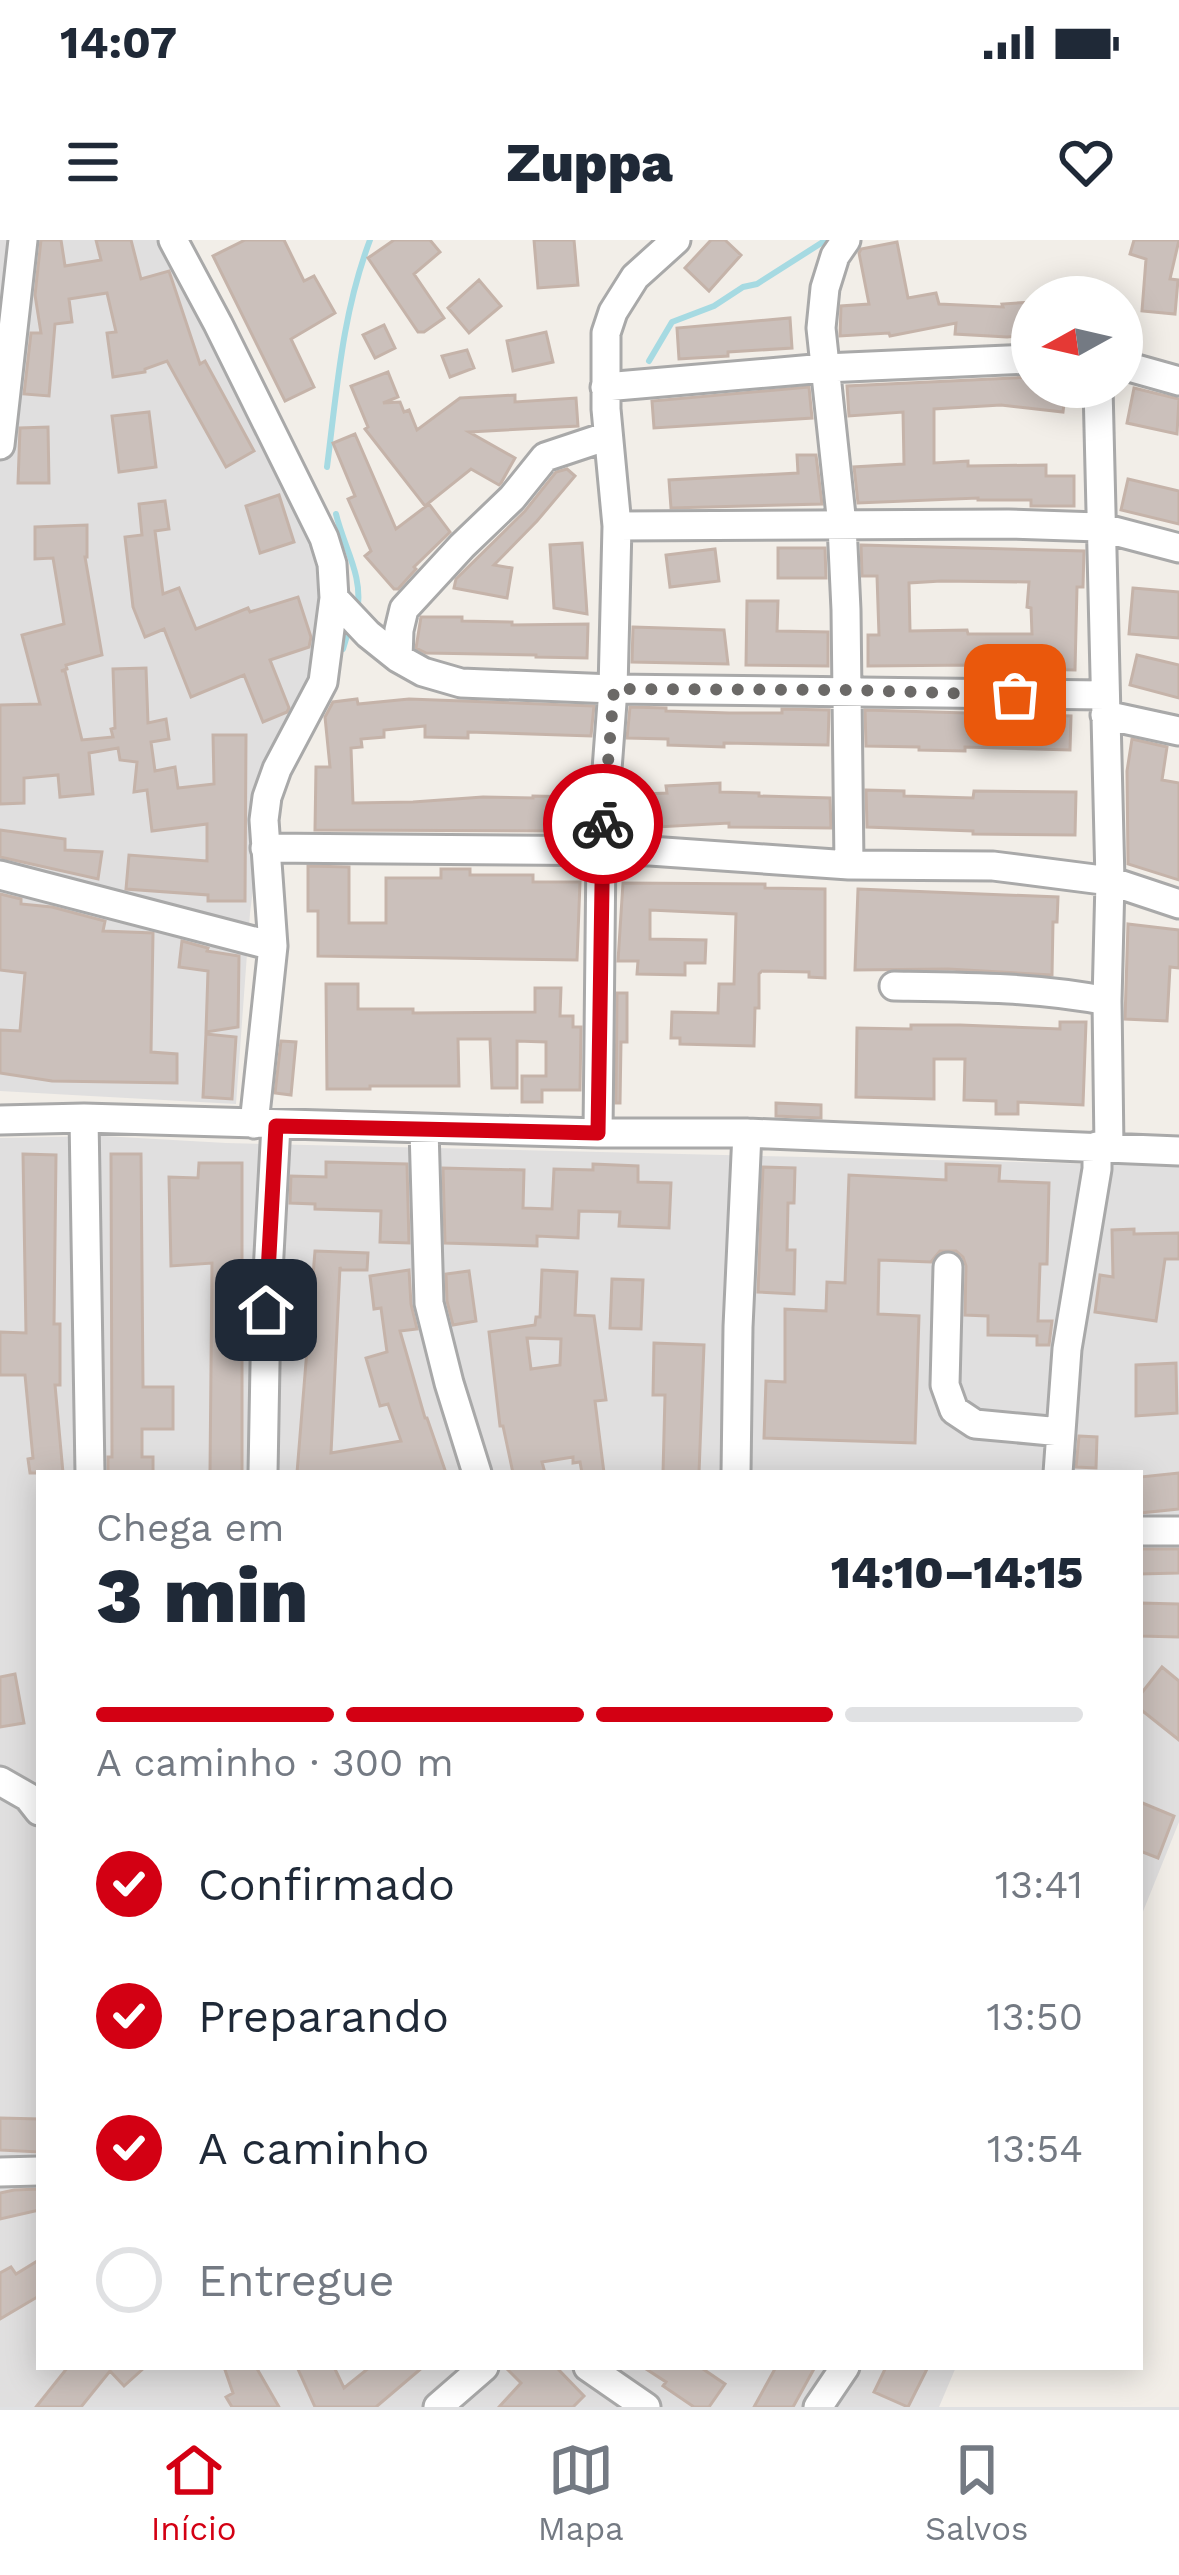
<!DOCTYPE html>
<html lang="pt">
<meta charset="utf-8">
<style>
body{margin:0;font-family:"Work Sans",sans-serif;background:#f6f6f7;color:#1f2937;height:100vh;display:flex;flex-direction:column;font-size:45px;white-space:nowrap}
*{box-sizing:border-box;margin:0}
p{font-size:39px;color:#747a83}
.icon{flex:none;width:66px;height:66px;fill:none;stroke:currentColor;stroke-width:2;stroke-linecap:round;stroke-linejoin:round}
.map{position:relative;flex:1;overflow:hidden}
.details{position:absolute;left:36px;top:1230px;width:1107px;height:900px;display:flex;flex-direction:column;background:#fff;border-radius:0px;box-shadow:0 6px 30px #0003}
.details>*{flex:none}
.needle{width:78px;rotate:262deg}
.buttons{position:absolute;left:1011px;top:36px;display:grid;gap:24px}
.buttons a{display:grid;place-items:center;width:132px;height:132px;border-radius:50%;background:#fff;box-shadow:0 6px 30px #0003;font-size:60px}
.pin{position:absolute;display:grid;place-items:center;width:102px;height:102px;color:#fff;margin:-51px;border-radius:24px;box-shadow:0 6px 18px #0006}
.courier{position:absolute;display:grid;place-items:center;width:120px;height:120px;margin:-60px;border:9px solid #d30013;border-radius:50%;background:#fff;color:#222;box-shadow:0 3px 15px #0007}
.headline em{font-style:normal;font-weight:800}
.headline div{display:flex;flex-direction:column-reverse}
.headline{display:flex;align-items:center;justify-content:space-between;height:204px;padding:0 60px}
h1{font-size:78px;font-weight:800;line-height:90px}
.bar{display:grid;grid-template-columns:repeat(4,1fr);gap:18px 12px;align-content:center;height:144px;padding:0 60px}
.bar i{height:15px;border-radius:9px;background:#e0e1e3}
.bar .selected{background:#d30013}
.bar p{grid-column:span 4}
ol{padding:0 60px;list-style:none}
li{display:flex;align-items:center;gap:36px;height:132px}
li p{margin-inline-start:auto}
li .icon{padding:12px;border-radius:50%;background:#d30013;color:#fff;stroke-width:4}
li:last-child{color:#747a83}
li i{width:66px;height:66px;border:6px solid #e0e1e3;border-radius:50%}
.status{display:flex;justify-content:space-between;align-items:center;height:84px;padding:0 60px;background:#fff;direction:ltr}
.status svg{height:33px;fill:currentColor}
header{display:flex;justify-content:space-between;align-items:center;height:156px;padding:0 60px;background:#fff;font-size:54px;font-weight:800}
.dock{display:flex;justify-content:space-around;align-items:center;height:168px;border-top:3px solid #e0e1e3;background:#fff;font-size:33px;color:#747a83}
.dock a{display:grid;justify-items:center;gap:6px}
.dock .selected{color:#d30013}
.map>svg:first-child{display:block}
</style>
<div class="status"><b>14:07</b><svg viewBox="0 0 49 12"><path d="M0 12V9h3v3zM5 12V6h3v6zM10 12V3h3v9zM15 12V0h3v12zM26 1h20v11H26zM47 4h2v5h-2z"/></svg></div>
<header><svg class="icon" aria-label="menu" viewBox="0 0 24 24"><path d="M4 6h16M4 12h16M4 18h16"/></svg>Zuppa<svg class="icon" aria-label="heart" viewBox="0 0 24 24"><path d="M12 20l-8-8c-3-5 5-10 8-4 3-6 11-1 8 4z"/></svg></header>
<div class="map">
<svg width="1179" height="2167" viewBox="0 0 1179 2167">
<rect width="100%" height="100%" fill="#f2eee8"/>
<path fill="#e0dfdf" d="M0,0H156L328,327L310,448L270,513L250,673L236,864L0,851Z
M103,896L226,903L1179,926V1582L1140,1679V1233H39V2127H956L939,2167H0V898Z"/>
<g fill="none" stroke-linecap="round" stroke-linejoin="round">
<path stroke="#a6dae2" stroke-width="6" d="M649,121L672,82L714,66L743,47L757,44L826,0
M327,227C337,149 342,74 370,0
M336,274C344,308 364,336 357,372
M343,409L349,389"/>
</g>
<path fill="#cbc0bb" stroke="#c5b3a9" stroke-width="3" fill-rule="evenodd" d="M41,0H61L65,26L101,20L96,0H131L141,39L169,31L200,124L205,121L254,211L226,227L167,121L145,129V132L113,137L107,93L116,92L107,53L69,59L72,82L55,84L49,156L24,154L31,93H41L35,55Z
M245,0H284L304,41L314,36L335,73L291,99L314,147L285,161L213,16Z
M394,0H430L440,12L414,34L444,78L424,92H418L368,18Z
M534,0H574L578,45L538,48Z
M711,0H725L741,15L709,51L685,28Z
M1134,0H1179L1170,39L1178,40L1175,74L1142,71L1146,19L1130,14Z
M897,2L908,58L936,53L939,64L1003,67L1002,64L1032,62V95L1007,97L955,94L956,83L890,96L889,93L840,96L841,66L869,64L859,13L861,9Z
M479,40L501,66L469,93L448,68Z
M790,78L792,108L728,112V116L679,119L677,88Z
M384,85L395,108L375,118L363,95Z
M546,92L553,122L513,131L507,101Z
M467,110L474,128L450,137L442,116Z
M388,132L398,157L383,163L400,162L404,172L409,170L417,190L460,158L515,155V162L576,158L578,186L469,192L515,218L501,243L499,245L471,229L425,266L365,189L368,187L351,146Z
M1032,137V147H1066L1063,172L1001,165L934,169V223L968,221V226L1046,225V236H1074V266H1031V260H978V258L858,263L854,227L904,224L903,172L849,176L847,146Z
M809,147L812,178L654,188L652,161Z
M1134,148L1179,159L1177,194L1127,183Z
M149,172L156,227L119,232L112,176Z
M48,187L49,243H18L20,188Z
M355,194L396,289L429,264L450,292L414,327L416,329L398,349H394L365,316L371,311L348,259L355,256L333,203Z
M797,215H816L822,264L671,268L669,240L798,233Z
M567,229L575,236L537,281L494,325L512,328L507,358L454,348L456,339L525,271L556,232Z
M1128,239L1179,251V284L1121,270Z
M279,255L294,302L260,313L246,266Z
M165,261L169,289L155,291L163,354L179,348L196,389L248,368L250,372L298,357L311,397L309,407L270,420L289,468L287,472L263,482L244,435L191,457L164,389L145,397L133,367L125,297L142,295L139,264Z
M87,285V317H85L102,415L66,425L67,429L61,431H65L82,500L113,497L111,489L115,488L113,429L146,428L148,483L166,479L169,499L151,502L155,531L175,527L178,548L214,544L213,495H246L245,661H208V655L126,649L129,615L207,621V584L152,591L147,550L134,552L137,522L120,520L118,508L89,513L93,554L60,557L58,535L24,538V563L0,564V465L40,464L22,395L64,384L53,318L35,319V287Z
M582,303L586,358L587,374L554,368L550,305Z
M861,305L1084,311L1083,347H1077L1075,430L973,428V425L868,426V395H879L877,336H862ZM941,341L1029,342L1027,367L1031,368L1032,394H968L967,390L910,391L909,343Z
M778,308H825L826,338H778Z
M715,309L719,341L670,347L666,315Z
M1133,348L1179,352V398L1129,394Z
M747,361H778L777,391L828,392V426L746,425Z
M421,377H462V381L512,382V385L588,384L587,418L536,417V415L426,413L416,408Z
M633,387L724,390L728,424L632,422Z
M1137,415L1179,425V458L1130,445Z
M357,459L358,464L409,459L594,466L591,496L468,492V498L425,497V486L384,490V497L361,499L362,507L351,508L353,563L413,562L483,557L533,558V556L580,557L579,591L315,590L316,527H330L325,477L333,462Z
M630,467L666,468V471L729,473H782V469L829,470L828,505L724,503V507L668,505V499L627,498Z
M865,470L1071,476L1070,510L965,507V511L919,510V507L866,506Z
M1132,499L1167,507L1162,540L1179,543V640L1128,624L1127,531Z
M720,543V552L759,553V556L830,558L831,588L729,587V583L621,589L623,555L667,553L666,546Z
M866,550L904,551V556L973,558L974,551L1076,552L1075,595L973,594V591L867,587Z
M0,590L65,599V610L102,612L98,639L0,617Z
M308,626L349,627V683H386V638H441V629H470V635H533V642H580L577,720L318,716V671H308Z
M623,643L765,644V648L825,649V738L809,737V732L762,731L759,734V768H755L754,806L680,804V798H671L672,772L718,773L719,744H734L736,674L650,670V699L706,700L705,723H685V735L637,734L638,721H618Z
M858,649L1058,657L1057,682H1053L1052,735L948,729L855,730Z
M0,654L21,659V664L52,667L105,681L103,691L153,693L151,812L177,814V843L52,841L0,833V790L20,791L25,733L0,730Z
M1128,684L1179,690V728L1170,727L1167,781L1125,779Z
M182,701L208,708L207,711L239,716L238,787L206,792L208,731L179,727Z
M326,744H358V769H413V773L535,772V748H561L560,776H573V787H581L580,850H542V862H522V836H546V802L517,801V848H492L490,799H458L459,846H370V849H327Z
M617,753H627V802H621L620,863H616Z
M1060,782H1086L1083,865L1018,862V874H996V861L964,860L965,819H934V859L856,857L857,788L911,789V785H960L1060,789Z
M206,794L236,797L232,859L203,857Z
M281,801L296,802L291,855L275,853Z
M776,863L821,865V878L776,876Z
M23,914L56,915L54,1084H60V1145H55L63,1233H30L28,1219L33,1218L25,1135H0V1092L26,1093Z
M111,914H141L143,1147H173V1189H142V1217H153V1233H108V1217H112Z
M326,922L407,924L409,1003L380,1002L381,971L315,969V964L290,963L291,936L326,937Z
M199,923H242V1233H210L212,1023L171,1026L169,937L198,938Z
M593,924L638,926V942L671,943L669,988L619,986L620,972L579,971L578,998L537,996V1006L445,1003L443,928L524,930L523,968L552,969L554,929L593,930Z
M946,924L1000,926L999,941L1049,943L1047,1024H1040L1038,1081H1052L1049,1105H1037V1096L988,1095V1076L965,1075L966,1026L963,1017L956,1011H940L931,1022L879,1020L878,1074L919,1076L915,1203L764,1198L766,1141L785,1142V1069L826,1071L827,1042L845,1043L849,935L946,940Z
M763,927L795,928L794,963H788L787,1010H795L794,1054L758,1052Z
M1134,989V994L1179,993V1019H1165L1156,1081L1095,1072L1100,1035L1113,1037L1112,990Z
M315,1011L368,1013L367,1030H341L340,1027L331,1213L401,1201L388,1164L380,1166L366,1118L387,1112L381,1068L374,1069L370,1036L409,1030L411,1064L417,1089L400,1091L425,1178H427L446,1233H297Z
M542,1030L577,1032L575,1075L594,1076L606,1160L595,1161L604,1233H582L580,1222L573,1223V1217L542,1222L545,1233H513L503,1186H500L489,1092L535,1085L536,1077H540ZM527,1098L561,1099L560,1125L531,1129Z
M469,1031L476,1081L453,1085L447,1061L446,1034Z
M612,1039L643,1040L641,1089L610,1088Z
M654,1103L704,1105L699,1233H663L665,1155H653Z
M1176,1123L1177,1173L1136,1176V1125Z
M1079,1196L1097,1197L1096,1228L1076,1227Z
M1179,1233V1269L1140,1273V1237Z
M1140,1309H1179V1333L1140,1334Z
M1140,1363L1179,1364V1397L1140,1396Z
M1162,1427L1179,1441V1500L1140,1469V1455Z
M15,1434L24,1483L0,1487V1437Z
M1140,1562L1174,1576L1158,1618L1140,1611Z
M0,1878L39,1879V1912L0,1910Z
M39,1949V1970L0,1979V1953L14,1950Z
M39,2020V2056L0,2079V2033L11,2027L16,2034Z
M68,2127H145L124,2146L110,2131L81,2167H36Z
M224,2127H256L279,2167H232L226,2157L233,2153Z
M297,2127H334L344,2148L370,2127H423L376,2167H315Z
M505,2127H556L584,2156L573,2167H499L521,2143Z
M643,2127H700L725,2144L709,2167H694L663,2146L666,2142Z
M776,2127H815L793,2167H754Z
M886,2127H928L908,2167L874,2152Z"/>
<g fill="none" stroke-linecap="round" stroke-linejoin="round">
<g stroke="#a9a9a9" stroke-width="33">
<path id="minor" d="M173,0L218,84L324,298L332,324L334,358L323,442L277,529L267,557L264,580L273,706L254,884
M846,0L835,16L825,48L821,88L842,285L846,370L849,625
M1122,125L1179,141
M605,147L825,128L1032,119
M1098,147L1110,641L1107,761L1109,907
M0,205L23,0
M617,286L1008,284L1099,287L1179,308
M334,358L368,394L398,418L423,432L461,443L613,449L1105,455
M398,418L399,390L404,369L462,306L512,258L545,217L608,196
M1105,475L1179,491
M265,608L650,611L849,625L993,626L1110,641L1179,664
M0,635L273,706
M894,746C966,747 1037,747 1107,761
M84,878L90,1233
M0,880L84,878L598,893H747L1179,911
M424,889L429,1063L449,1143L477,1233
M598,893L601,610L613,449L617,286L606,169V93L613,72L635,37L676,0
M948,1027L945,1145L954,1170L975,1184L1061,1192
M263,1233L266,1070L276,885
M736,1233L738,1087L747,893
M1058,1233L1067,1109L1097,929V906
M1140,1291H1179
M0,1541L28,1557L39,1571
M0,1932L39,1931
M588,2127L646,2167
M438,2167L484,2127
M818,2167L845,2127"/>
</g>
<use href="#minor" stroke="#fff" stroke-width="27"/>
</g>
<g fill="none" stroke-linecap="round" stroke-linejoin="round">
<path stroke="#6b6967" stroke-width="12" stroke-dasharray="0 21.6" d="M603,584L614,449L849,450L1015,455"/>
<path stroke="#d30013" stroke-width="15" d="M266,1070L276,886L598,893L603,584"/>
</g>
</svg>
<div class="buttons">
<a><svg class="needle" viewBox="-14 -14 28 28"><path d="M0-13l5 13h-10z" fill="#e53935"/><path d="M0 13l5-13h-10z" fill="#747a83"/></svg></a>
</div>
<div class="pin" style="left:1015px;top:455px;background:#ea580c"><svg class="icon" aria-label="bag" viewBox="0 0 24 24"><path d="M5 8h14l-1 12H6zM9 8a3 3 0 0 1 6 0"/></svg></div>
<div class="pin" style="left:266px;top:1070px;background:#1f2937"><svg class="icon" aria-label="home" viewBox="0 0 24 24"><path d="M3 11l9-7 9 7M6 9v11h12V9"/></svg></div>
<div class="courier" style="left:603px;top:584px"><svg class="icon" aria-label="bike" viewBox="0 0 24 24"><circle cx="6" cy="16" r="4"/><circle cx="18" cy="16" r="4"/><path d="M6 16l4-8h5l3 8M10 8l3 8H6M13 5h3"/></svg></div>
<section class="details">
<div class="headline"><div><h1>3 min</h1><p>Chega em</p></div><em>14:10–14:15</em></div>
<div class="bar"><i class="selected"></i><i class="selected"></i><i class="selected"></i><i></i><p>A caminho · 300 m</p></div>
<ol>
<li><svg class="icon" aria-label="check" viewBox="0 0 24 24"><path d="M5 12l5 5 9-10"/></svg>Confirmado<p>13:41</p></li>
<li><svg class="icon" aria-label="check" viewBox="0 0 24 24"><path d="M5 12l5 5 9-10"/></svg>Preparando<p>13:50</p></li>
<li><svg class="icon" aria-label="check" viewBox="0 0 24 24"><path d="M5 12l5 5 9-10"/></svg>A caminho<p>13:54</p></li>
<li><i></i>Entregue</li>
</ol>
</section>
</div>
<nav class="dock">
<a class="selected"><svg class="icon" aria-label="home" viewBox="0 0 24 24"><path d="M3 11l9-7 9 7M6 9v11h12V9"/></svg>Início</a>
<a><svg class="icon" aria-label="map" viewBox="0 0 24 24"><path d="M3 6l6-2 6 2 6-2v14l-6 2-6-2-6 2zM9 4v14M15 6v14"/></svg>Mapa</a>
<a><svg class="icon" aria-label="saved" viewBox="0 0 24 24"><path d="M7 4h10v16l-5-4-5 4z"/></svg>Salvos</a>
</nav>
